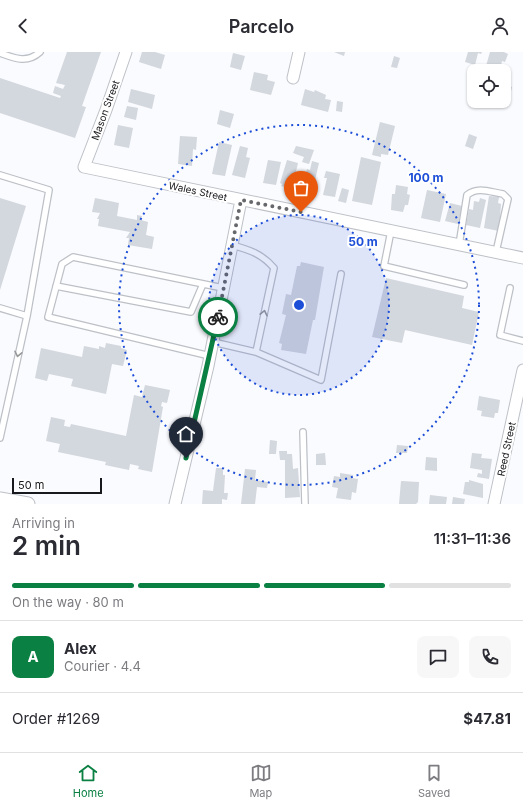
<!DOCTYPE html>
<meta charset="utf-8">
<style>
body{margin:0;font-family:Inter,sans-serif;background:#f7f7f7;color:#2b2b33;height:100vh;display:flex;flex-direction:column;font-size:15px;white-space:nowrap}
*{box-sizing:border-box;margin:0}
p{font-size:13px;color:#7c7c81}
.icon{flex:none;width:22px;height:22px;fill:none;stroke:currentColor;stroke-width:2;stroke-linecap:round;stroke-linejoin:round}
.map{position:relative;height:452px;overflow:hidden}
.drawer{display:flex;flex-direction:column;background:#fff;flex:1}
.drawer>*{flex:none}
.fabs{position:absolute;left:467px;top:12px;display:grid;gap:8px}
.fabs a{display:grid;place-items:center;width:44px;height:44px;border-radius:8px;background:#fff;box-shadow:0 1px 3px #0004;font-size:20px}
.scale{position:absolute;left:12px;bottom:10px;width:90px;box-sizing:border-box;padding-left:4px;border:2px solid #18191c;border-top:0;font-size:11px;line-height:14px;white-space:nowrap;color:#18191c;-webkit-text-stroke:3px #fff;paint-order:stroke}
.pin{position:absolute;display:grid;place-items:center;width:34px;height:34px;color:#fff;margin:-41px -17px;border-radius:50% 50% 50% 0;rotate:-45deg;box-shadow:0 0 4px #0007}
.pin .icon{rotate:45deg}
.courier{position:absolute;display:grid;place-items:center;width:40px;height:40px;margin:-20px;border:3px solid #0b8043;border-radius:50%;background:#fff;color:#222;box-shadow:0 1px 5px #0007}
.head em{font-style:normal;font-weight:600}
.head div{display:flex;flex-direction:column-reverse}
.head{display:flex;align-items:center;justify-content:space-between;height:68px;padding:0 12px}
h1{font-size:26px;font-weight:600;line-height:30px}
.bar{display:grid;grid-template-columns:repeat(4,1fr);gap:6px 4px;align-content:center;height:48px;padding:0 12px}
.bar i{height:5px;border-radius:3px;background:#e1e1e2}
.bar .on{background:#0b8043}
.bar p{grid-column:span 4}
.line{display:flex;align-items:center;gap:10px;padding:0 12px;border-top:1px solid #e1e1e2}
.line div{flex:1}
.round{display:grid;place-items:center;flex:none;width:42px;height:42px;border-radius:8px;background:#f7f7f7}
header{display:flex;justify-content:space-between;align-items:center;height:52px;padding:0 12px;background:#fff;font-size:18px;font-weight:600}
.tabs{display:flex;justify-content:space-around;align-items:center;height:56px;border-top:1px solid #e1e1e2;background:#fff;font-size:11px;color:#7c7c81}
.tabs a{display:grid;justify-items:center;gap:2px}
.tabs .on{color:#0b8043}
.map>svg:first-child{display:block}
</style>
<header><svg class="icon" aria-label="back" viewBox="0 0 24 24"><path d="M15 5l-7 7 7 7"/></svg>Parcelo<svg class="icon" aria-label="person" viewBox="0 0 24 24"><circle cx="12" cy="8" r="4"/><path d="M4 21q1-7 8-7t8 7"/></svg></header>
<div class="map">
<svg width="523" height="452" viewBox="0 0 523 452">
<rect width="100%" height="100%" fill="#fafbfe"/>
<path fill="#d3d7de" d="M67,0H101L82,54L86,55L75,86L0,61V26L60,46L61,44L53,41L55,34L63,37L65,33L56,31Z
M142,0H155L165,3L161,17L139,10Z
M334,0H345L344,4Z
M468,0H482L481,2L478,1L475,13L465,10Z
M490,0H504L508,2L505,10L502,9L500,18L486,14Z
M233,1L245,4L241,18L230,15Z
M394,4L400,6L397,16L391,15Z
M254,20L268,23L267,28L275,30L271,43L250,38Z
M504,29L508,30V34L512,35L509,47L506,46L504,55L493,53V49H504Z
M131,37L155,43L152,57L128,50Z
M305,37L314,40L315,38L326,43L325,47L331,48L328,60L301,53Z
M337,49L343,50L342,60L336,59Z
M127,54L138,56L136,68L124,65Z
M220,58L234,62L230,76L217,72Z
M380,70L395,74L388,103L381,102V105L372,103Z
M118,73L133,76L129,96L114,93Z
M469,82L477,85L473,97L465,94Z
M180,84L197,85L196,98L193,97L192,114L178,112Z
M219,90L232,93L225,124L212,122Z
M240,94L248,96L246,105L250,106L245,126L232,123Z
M296,94L314,98L309,112L302,110L304,105L293,101Z
M361,105L381,110L372,153L352,149Z
M268,108L281,110L276,133L263,131Z
M287,108L298,111L292,137L281,134L282,132L280,131Z
M312,109L319,111L312,141H301L303,123H305L307,117L310,118Z
M326,119L340,122L335,145L323,143L327,126H324Z
M396,133L408,135L407,142L410,143L408,153H405L403,160L391,158L392,142H395Z
M342,136L349,138L346,151L338,149Z
M427,138L446,142L440,170L421,166Z
M489,144L499,145L498,151L501,152L499,179L484,176Z
M0,146L26,154L0,238Z
M95,146L119,151L117,164L137,168V163L142,164L141,168L148,170L146,183L154,185L152,197L128,193L129,186H126L130,180L98,174L99,167H97L100,161L92,160Z
M480,146L486,148L480,176L466,173L469,157L473,158L474,149L479,150Z
M450,151L462,154L458,172L445,169Z
M301,210L324,215L315,268H313L306,302L281,298L282,292L279,291L286,263L282,262L286,242L291,243L297,214H300Z
M386,226L464,244L462,256L479,260L472,293L405,278L402,291L372,285Z
M106,291L121,294V296L127,298L123,314L112,312L106,342L71,334L73,327L49,322L47,329L35,326L41,296L82,305L84,294L99,297V294L105,296Z
M145,333L170,338L167,351L162,350L161,354L163,355L152,420L138,417L139,414L130,412L129,418L105,413L106,410L58,400L60,392L46,389L51,365L65,368L64,374L70,375L71,372L126,384L134,343L142,345Z
M479,344L500,348L498,361H495L494,366L481,364L482,359L477,358Z
M270,388L277,389L276,402H269Z
M397,393L408,394L407,401H396Z
M279,399H287V402H292L293,417L298,416L300,445L285,446V408H280Z
M325,401L326,413H316V402Z
M472,401L482,402L481,406L492,407L489,427L477,425L478,421L482,422V418L470,416Z
M426,405L437,406V419L425,418Z
M216,416H223V423H225L224,441H228L227,448L222,447V452H202L203,438L213,439Z
M245,417L256,418L255,428L268,430L267,436L257,435L255,452H241Z
M340,421L353,423L352,426L358,427L356,441L352,440L351,448L336,446L338,436L332,435L334,424L340,425Z
M469,428L483,432V446L463,442L465,430H469Z
M401,429L419,430L418,450L416,452H399Z
M430,443L447,445L446,452H429Z
M453,445L465,447L464,452H452Z"/>
<g fill="none" stroke-linecap="round" stroke-linejoin="round">
<g stroke="#bdc1c7" stroke-width="8">
<path id="service" d="M0,1C14,6 27,12 40,0
M0,123L49,138L27,264L0,386
M391,179L384,214L464,233
M232,193C250,198 262,202 274,216L256,300
M459,193L467,143C478,134 490,140 503,142L508,147L496,200
M56,234L191,260L203,232
M510,236L500,283L523,289
M0,256L27,264
M213,290L256,300L321,328L341,222
M210,304L48,265L62,212L73,205L223,236
M303,380L305,452"/>
</g>
<g stroke="#bdc1c7" stroke-width="13">
<path id="minor" d="M126,0L106,58L84,115L523,206
M293,26L299,0
M175,452L208,314L241,148
M494,452L523,318"/>
</g>
<g stroke="#bdc1c7" stroke-width="15">
<path id="tertiary" d="M0,447L28,452"/>
</g>
<use href="#service" stroke="#fff" stroke-width="5.5"/>
<use href="#minor" stroke="#fff" stroke-width="11"/>
<use href="#tertiary" stroke="#fff" stroke-width="13"/>
</g>
<defs><path id="oneway-chevron" d="M-2-3.5L2.5 0L-2 3.5" fill="none" stroke-width="1.6" stroke-linecap="round" stroke-linejoin="round"/></defs>
<g stroke="#979899">
<use href="#oneway-chevron" transform="translate(264 261) rotate(-78)"/>
<use href="#oneway-chevron" transform="translate(18 302) rotate(102)"/>
</g>
<g fill="none" stroke-linecap="round" stroke-linejoin="round">
<path stroke="#67686b" stroke-width="4" stroke-dasharray="0 7.2" d="M218,265L241,148L301,160"/>
<path stroke="#0b8043" stroke-width="5" d="M186,406L218,265"/>
</g>
<circle cx="299" cy="253" r="90" fill="#1d4ed8" fill-opacity=".12"/>
<g fill="none" stroke="#1d4ed8" stroke-width="2" stroke-dasharray="2 4">
<circle cx="299" cy="253" r="90"/>
<circle cx="299" cy="253" r="180"/>
</g>
<g text-anchor="middle" stroke-width="4" stroke-linejoin="round" paint-order="stroke">
<g font-size="10" fill="#18191c" stroke="#fff">
<text transform="translate(105 58) rotate(-70)" y="4">Mason Street</text>
<text transform="translate(198 139) rotate(12)" y="4">Wales Street</text>
<text transform="translate(506 397) rotate(-78)" y="4">Reed Street</text>
</g>
</g>
<circle cx="299" cy="253" r="6" fill="#1d4ed8" stroke="#fff" stroke-width="2"/>
<g font-size="12" text-anchor="middle" font-weight="bold" fill="#1d4ed8" stroke="#fff" stroke-width="4" stroke-linejoin="round" paint-order="stroke">
<text x="426" y="130">100 m</text>
<text x="363" y="194">50 m</text>
</g>
</svg>
<div class="fabs">
<a><svg class="icon" aria-label="locate" viewBox="0 0 24 24"><circle cx="12" cy="12" r="6"/><path d="M12 2v4M12 18v4M2 12h4M18 12h4"/></svg></a>
</div>
<div class="scale">50 m</div>
<div class="pin" style="left:301px;top:160px;background:#ea580c"><svg class="icon" aria-label="bag" viewBox="0 0 24 24"><path d="M5 8h14l-1 12H6zM9 8a3 3 0 0 1 6 0"/></svg></div>
<div class="pin" style="left:186px;top:406px;background:#1f2937"><svg class="icon" aria-label="home" viewBox="0 0 24 24"><path d="M3 11l9-7 9 7M6 9v11h12V9"/></svg></div>
<div class="courier" style="left:218px;top:265px"><svg class="icon" aria-label="bike" viewBox="0 0 24 24"><circle cx="6" cy="16" r="4"/><circle cx="18" cy="16" r="4"/><path d="M6 16l4-8h5l3 8M10 8l3 8H6M13 5h3"/></svg></div>
</div>
<section class="drawer">
<div class="head"><div><h1>2 min</h1><p>Arriving in</p></div><em>11:31–11:36</em></div>
<div class="bar"><i class="on"></i><i class="on"></i><i class="on"></i><i></i><p>On the way · 80 m</p></div>
<div class="line" style="height:72px"><b class="round" style="background:#0b8043;color:#fff">A</b><div><b>Alex</b><p>Courier · 4.4</p></div><a class="round"><svg class="icon" aria-label="chat" viewBox="0 0 24 24"><path d="M4 5h16v11H9l-5 4z"/></svg></a><a class="round"><svg class="icon" aria-label="phone" viewBox="0 0 24 24"><path d="M5 4h4l2 5-3 2q2 4 5 5l2-3 5 2v4C11 20 4 13 5 4z"/></svg></a></div>
<div class="line" style="height:52px"><div>Order #1269</div><b>$47.81</b></div>
</section>
<nav class="tabs">
<a class="on"><svg class="icon" aria-label="home" viewBox="0 0 24 24"><path d="M3 11l9-7 9 7M6 9v11h12V9"/></svg>Home</a>
<a><svg class="icon" aria-label="map" viewBox="0 0 24 24"><path d="M3 6l6-2 6 2 6-2v14l-6 2-6-2-6 2zM9 4v14M15 6v14"/></svg>Map</a>
<a><svg class="icon" aria-label="saved" viewBox="0 0 24 24"><path d="M7 4h10v16l-5-4-5 4z"/></svg>Saved</a>
</nav>
